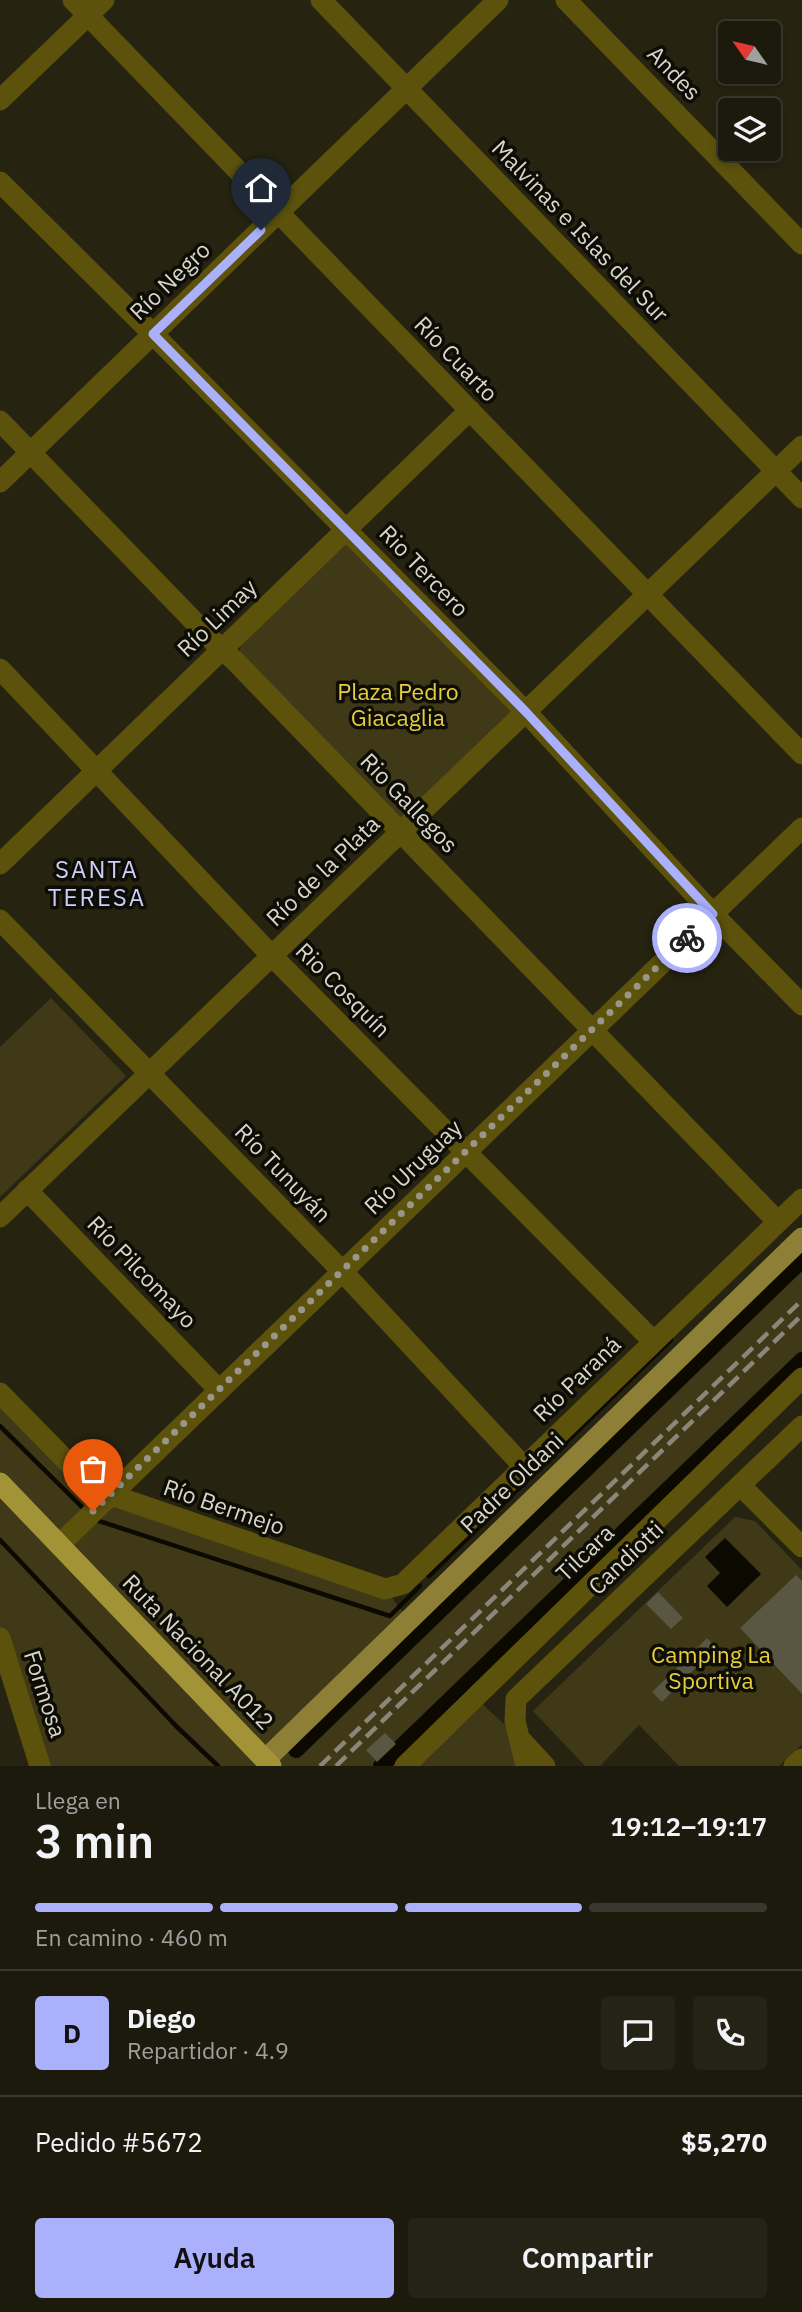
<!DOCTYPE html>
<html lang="es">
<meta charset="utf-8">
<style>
body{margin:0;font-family:"IBM Plex Sans",sans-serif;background:#252316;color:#f1f3f6;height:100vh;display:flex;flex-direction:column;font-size:26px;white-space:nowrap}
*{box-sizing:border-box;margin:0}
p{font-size:23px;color:#a0a19d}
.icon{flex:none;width:38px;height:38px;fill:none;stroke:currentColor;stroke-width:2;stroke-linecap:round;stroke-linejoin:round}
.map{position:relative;height:1766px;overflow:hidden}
.side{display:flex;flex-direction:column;background:#1c1a0d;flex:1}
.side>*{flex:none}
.needle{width:46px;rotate:304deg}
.tools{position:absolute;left:718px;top:21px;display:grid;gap:14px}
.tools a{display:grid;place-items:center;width:63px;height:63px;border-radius:7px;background:#1c1a0d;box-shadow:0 4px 10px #0003,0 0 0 2px #3a382e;font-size:35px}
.pin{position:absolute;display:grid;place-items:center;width:60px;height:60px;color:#fff;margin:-72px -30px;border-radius:50% 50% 50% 0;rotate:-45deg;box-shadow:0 0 7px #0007}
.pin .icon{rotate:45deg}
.courier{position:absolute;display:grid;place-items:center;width:70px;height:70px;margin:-35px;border:5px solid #aab0fb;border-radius:50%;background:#fff;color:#222;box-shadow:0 2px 9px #0007}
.headline em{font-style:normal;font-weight:600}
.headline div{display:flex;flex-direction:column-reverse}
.headline{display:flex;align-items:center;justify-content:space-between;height:119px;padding:0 35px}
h1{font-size:46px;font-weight:600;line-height:52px}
.bar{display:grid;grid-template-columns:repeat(4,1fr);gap:10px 7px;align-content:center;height:84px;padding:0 35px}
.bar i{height:9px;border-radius:5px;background:#3a382e}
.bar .on{background:#aab0fb}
.bar p{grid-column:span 4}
.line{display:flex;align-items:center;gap:18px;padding:0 35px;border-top:2px solid #3a382e}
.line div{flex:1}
.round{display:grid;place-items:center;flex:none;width:74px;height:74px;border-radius:7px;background:#252316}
.cta{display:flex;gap:14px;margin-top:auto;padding:14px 35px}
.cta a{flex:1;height:80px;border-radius:7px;background:#aab0fb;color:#111;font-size:28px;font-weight:600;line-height:80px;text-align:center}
.cta a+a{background:#252316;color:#f1f3f6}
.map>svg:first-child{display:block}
</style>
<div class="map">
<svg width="802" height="1766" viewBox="0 0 802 1766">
<rect width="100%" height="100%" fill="#262311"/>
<path fill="#3f3918" d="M350,541L515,708L406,823L240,656V647L247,638L341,542Z
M51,998L126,1076L0,1197V1047Z
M802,1238V1378L476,1698L521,1740L526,1766H40L0,1638V1393L94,1489L385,1589L409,1620Z
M735,1517L755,1521L802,1570V1745L779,1766H679L639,1725L600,1766H585L533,1711Z"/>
<path fill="#0c0901" d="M725,1538L761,1574L727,1607L707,1586L720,1573L705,1557Z"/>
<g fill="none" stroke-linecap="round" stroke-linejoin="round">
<path stroke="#0c0901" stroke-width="4.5" d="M0,1426L85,1510
M96,1520L390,1616L420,1586
M0,1540L176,1726L218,1766
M429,1576L671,1340"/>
<path stroke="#0c0901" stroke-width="16" d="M296,1750L802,1260
M381,1766L802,1360"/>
</g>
<path fill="#595642" d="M796,1575L802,1581V1694L740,1628Z
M658,1592L683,1618L671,1629L646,1604Z
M707,1638L716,1647L662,1702L652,1692Z
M385,1733L396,1744L377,1762L366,1750Z"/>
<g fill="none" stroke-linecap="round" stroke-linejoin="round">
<path stroke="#5c520c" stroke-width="21" d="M73,0L802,754
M321,0L802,498
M566,0L802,244
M0,100L104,0
M0,182L153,334L526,712L713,914L802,1005
M0,421L213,641L235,661L778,1222
M0,482L498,0
M0,669L272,956L654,1342
M0,864L470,410
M0,920L342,1271L524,1467
M27,1190L219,1390
M0,1217L802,446
M0,1393L94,1489L385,1589L403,1584L802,1199
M740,1485L802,1547
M60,1544L802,828
M0,1638L40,1766
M521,1740L545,1766
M405,1766L802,1378
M526,1766L515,1721L516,1699L802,1426
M794,1766L802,1759"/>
<path stroke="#8d8036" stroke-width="21" d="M265,1760L802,1238"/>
<path stroke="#a19336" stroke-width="21" d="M0,1483L271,1766"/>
<path stroke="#8a8779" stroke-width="4.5" stroke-dasharray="14 7" stroke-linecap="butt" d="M320,1766L802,1300
M336,1766L802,1315"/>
</g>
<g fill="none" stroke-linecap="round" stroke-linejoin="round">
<path stroke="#9a978a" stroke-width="7" stroke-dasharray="0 12.6" d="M93,1511L687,938"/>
<path stroke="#aab0fb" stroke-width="9" d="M261,230L153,334L526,712L713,914L687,938"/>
</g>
<g text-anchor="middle" stroke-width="7" stroke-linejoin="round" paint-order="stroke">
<g font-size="23" fill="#d8d6cb" stroke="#0d0c05">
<text transform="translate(674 73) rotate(46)" y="8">Andes</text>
<text transform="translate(580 231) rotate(46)" y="8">Malvinas e Islas del Sur</text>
<text transform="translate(170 281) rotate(-44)" y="8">Río Negro</text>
<text transform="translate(456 359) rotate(46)" y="8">Río Cuarto</text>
<text transform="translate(424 571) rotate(46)" y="8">Rio Tercero</text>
<text transform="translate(217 618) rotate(-44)" y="8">Río Limay</text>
<text transform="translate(409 803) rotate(46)" y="8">Rio Gallegos</text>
<text transform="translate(323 871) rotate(-44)" y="8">Río de la Plata</text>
<text transform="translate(343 990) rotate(45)" y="8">Rio Cosquín</text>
<text transform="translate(413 1167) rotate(-44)" y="8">Río Uruguay</text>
<text transform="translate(283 1173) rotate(46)" y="8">Río Tunuyán</text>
<text transform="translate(142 1272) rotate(46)" y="8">Río Pilcomayo</text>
<text transform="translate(577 1379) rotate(-44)" y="8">Río Paraná</text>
<text transform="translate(512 1483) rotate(-44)" y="8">Padre Oldani</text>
<text transform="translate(224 1507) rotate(19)" y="8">Río Bermejo</text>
<text transform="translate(585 1553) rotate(-44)" y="8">Tilcara</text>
<text transform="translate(626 1558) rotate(-44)" y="8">Candiotti</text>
<text transform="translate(198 1652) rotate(46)" y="8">Ruta Nacional A012</text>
<text transform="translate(45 1694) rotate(72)" y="8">Formosa</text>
</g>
<g font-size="23" fill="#e6cf3c" stroke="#0d0c05">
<text x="398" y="700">Plaza Pedro<tspan x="398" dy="26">Giacaglia</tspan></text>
<text x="711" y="1663">Camping La<tspan x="711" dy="26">Sportiva</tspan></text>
</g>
<g font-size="24" letter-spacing="2" fill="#cbcffa" stroke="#0d0c05">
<text x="97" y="878">SANTA<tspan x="97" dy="28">TERESA</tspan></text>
</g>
</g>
</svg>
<div class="tools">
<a><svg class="needle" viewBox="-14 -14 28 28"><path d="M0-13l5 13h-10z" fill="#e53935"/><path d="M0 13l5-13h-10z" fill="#a0a19d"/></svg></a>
<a><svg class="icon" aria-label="layers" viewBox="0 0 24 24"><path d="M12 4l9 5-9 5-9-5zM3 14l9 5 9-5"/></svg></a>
</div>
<div class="pin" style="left:93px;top:1511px;background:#ea580c"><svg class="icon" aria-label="bag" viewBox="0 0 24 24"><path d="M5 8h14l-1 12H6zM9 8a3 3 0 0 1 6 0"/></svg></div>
<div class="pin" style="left:261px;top:230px;background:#1f2937"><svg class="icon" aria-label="home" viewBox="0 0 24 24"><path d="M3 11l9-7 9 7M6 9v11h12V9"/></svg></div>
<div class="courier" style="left:687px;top:938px"><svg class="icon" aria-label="bike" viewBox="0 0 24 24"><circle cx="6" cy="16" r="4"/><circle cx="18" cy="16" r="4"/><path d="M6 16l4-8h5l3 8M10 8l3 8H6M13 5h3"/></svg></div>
</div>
<section class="side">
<div class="headline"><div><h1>3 min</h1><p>Llega en</p></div><em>19:12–19:17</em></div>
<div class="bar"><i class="on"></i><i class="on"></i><i class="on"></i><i></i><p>En camino · 460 m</p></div>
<div class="line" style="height:126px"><b class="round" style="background:#aab0fb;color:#111">D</b><div><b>Diego</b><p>Repartidor · 4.9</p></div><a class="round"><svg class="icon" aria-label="chat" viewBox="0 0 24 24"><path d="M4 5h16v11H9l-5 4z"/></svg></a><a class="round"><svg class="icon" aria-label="phone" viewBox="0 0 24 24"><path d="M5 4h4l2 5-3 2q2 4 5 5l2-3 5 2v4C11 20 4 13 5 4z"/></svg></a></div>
<div class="line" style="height:91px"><div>Pedido #5672</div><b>$5,270</b></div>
<div class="cta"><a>Ayuda</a><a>Compartir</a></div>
</section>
